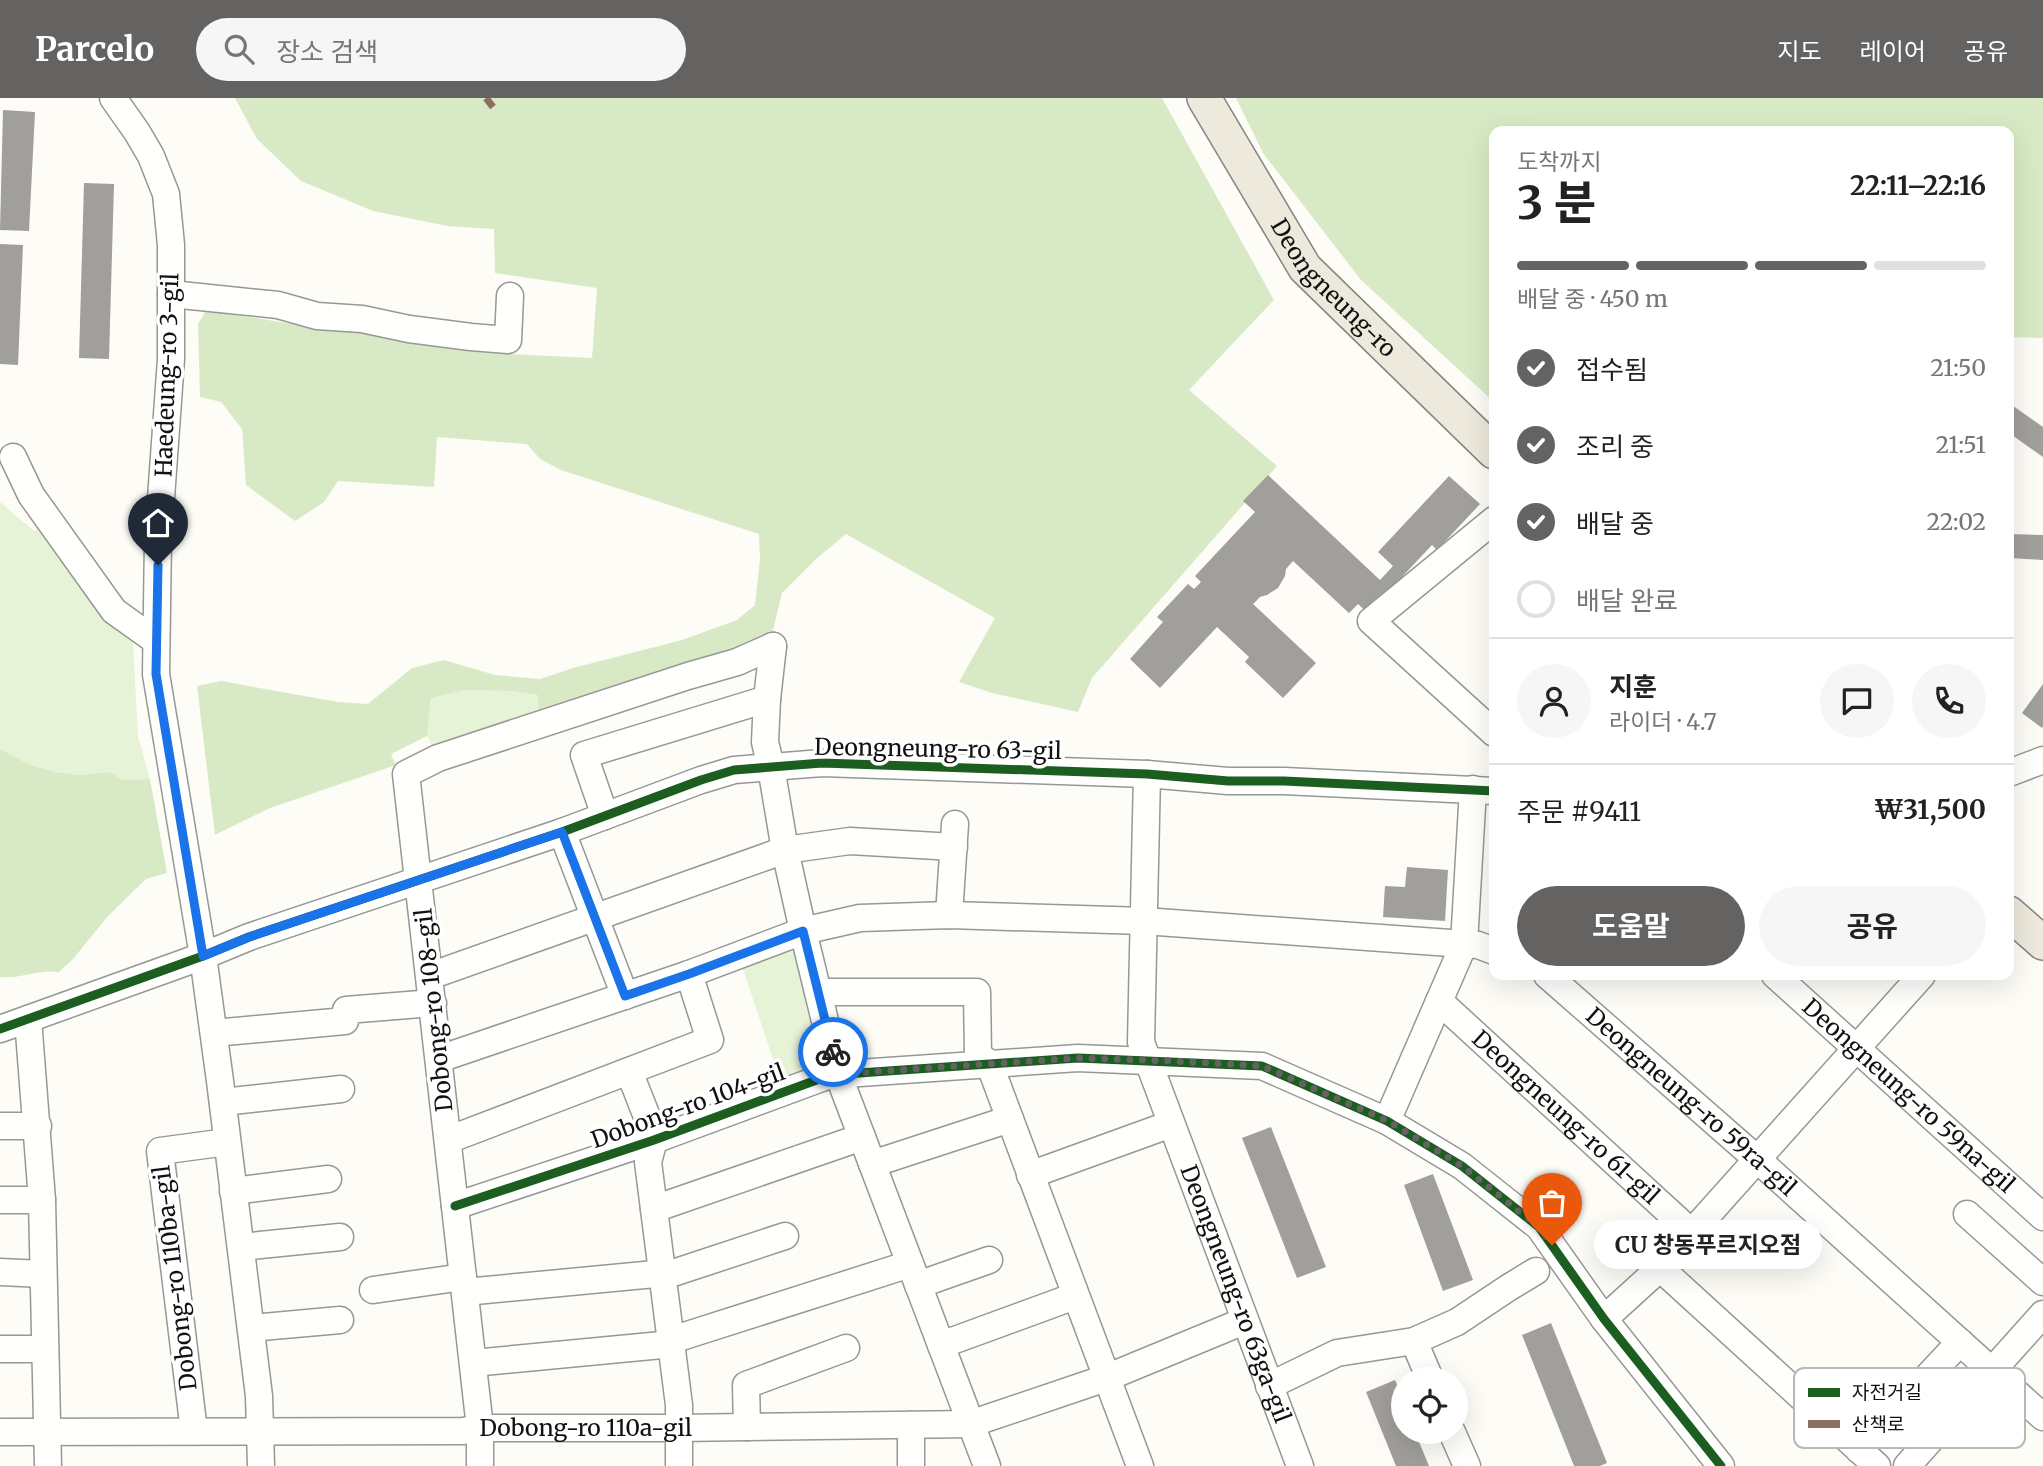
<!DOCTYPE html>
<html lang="ko">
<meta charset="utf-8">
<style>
body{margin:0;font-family:Merriweather,"Noto Sans KR",serif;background:#f6f6f6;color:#222;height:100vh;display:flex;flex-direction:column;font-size:26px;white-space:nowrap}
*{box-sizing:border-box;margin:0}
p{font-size:23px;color:#767676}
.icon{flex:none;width:38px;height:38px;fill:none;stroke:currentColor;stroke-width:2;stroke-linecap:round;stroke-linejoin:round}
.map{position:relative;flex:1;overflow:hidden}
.details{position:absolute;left:1489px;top:28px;width:525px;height:854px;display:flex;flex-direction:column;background:#fff;border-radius:14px;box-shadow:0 7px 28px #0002}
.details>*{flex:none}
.fabs{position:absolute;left:1391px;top:1269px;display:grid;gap:14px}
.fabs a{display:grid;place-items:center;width:77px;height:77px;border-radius:50%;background:#fff;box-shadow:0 7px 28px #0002;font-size:35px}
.pin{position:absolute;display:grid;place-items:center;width:60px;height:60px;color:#fff;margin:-72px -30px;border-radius:50% 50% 50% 0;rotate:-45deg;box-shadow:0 0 7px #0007}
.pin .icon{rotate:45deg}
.courier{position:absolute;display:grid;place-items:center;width:70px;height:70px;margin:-35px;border:5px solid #1a73e8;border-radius:50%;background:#fff;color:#222;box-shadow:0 2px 9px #0007}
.bubble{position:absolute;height:49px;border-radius:24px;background:#fff;box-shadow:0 7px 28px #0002;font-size:23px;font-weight:700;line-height:49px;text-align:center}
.summary em{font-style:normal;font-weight:700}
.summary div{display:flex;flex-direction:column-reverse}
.summary{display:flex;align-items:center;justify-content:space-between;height:119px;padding:0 28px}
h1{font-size:46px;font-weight:700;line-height:52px}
.bar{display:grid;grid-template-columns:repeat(4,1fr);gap:10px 7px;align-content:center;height:84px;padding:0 28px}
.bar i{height:9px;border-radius:5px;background:#e0e0e0}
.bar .selected{background:#646362}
.bar p{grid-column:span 4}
.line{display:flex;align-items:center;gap:18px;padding:0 28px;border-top:2px solid #e0e0e0}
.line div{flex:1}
.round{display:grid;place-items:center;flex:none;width:74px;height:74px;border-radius:37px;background:#f6f6f6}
ol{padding:0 28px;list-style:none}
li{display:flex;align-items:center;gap:21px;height:77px}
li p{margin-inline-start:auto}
li .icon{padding:7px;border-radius:50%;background:#646362;color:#fff;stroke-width:4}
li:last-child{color:#767676}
li i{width:38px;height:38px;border:4px solid #e0e0e0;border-radius:50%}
.primary-button{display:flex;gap:14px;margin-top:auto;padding:14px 28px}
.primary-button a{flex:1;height:80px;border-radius:42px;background:#646362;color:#fff;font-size:28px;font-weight:700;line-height:80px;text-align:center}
.primary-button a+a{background:#f6f6f6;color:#222}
header{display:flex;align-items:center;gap:42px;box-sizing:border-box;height:98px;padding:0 35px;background:#646362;color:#fff}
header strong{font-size:33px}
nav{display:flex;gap:38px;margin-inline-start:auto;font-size:24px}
.search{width:490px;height:63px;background:#f6f6f6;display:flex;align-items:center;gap:18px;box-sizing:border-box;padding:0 24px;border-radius:38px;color:#767676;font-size:26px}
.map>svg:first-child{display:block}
</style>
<header>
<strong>Parcelo</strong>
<div class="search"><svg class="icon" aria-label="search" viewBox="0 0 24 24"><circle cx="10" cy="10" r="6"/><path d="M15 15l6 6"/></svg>장소 검색</div>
<nav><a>지도</a><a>레이어</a><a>공유</a></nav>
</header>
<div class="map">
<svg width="2043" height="1368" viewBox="0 0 2043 1368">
<rect width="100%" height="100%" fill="#fdfcf7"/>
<path fill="#e7f3d7" d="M0,404L34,433L36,431L51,441L112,522L133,545L138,638L150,681L123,682L110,674L80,677L56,674L30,667L0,651Z
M466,592L511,593L538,597V625L438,660L427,638L431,600Z
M794,842L830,970L782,988L740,862Z"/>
<path fill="#d8eac5" d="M235,0H1162L1274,202L1189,292L1277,368L1092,580L1078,614L992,595L959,584L995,520L846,436L816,461L782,495L771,540L538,615V597L511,593L466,592L431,600L427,638L391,656L396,667L270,710L215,737L197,588L221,583L338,604L368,606L412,570L444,562L495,577L540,581L573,570L682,542L737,522L755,507L760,461L759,436L561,372L540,361L527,346L437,339L434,389L338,383L324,404L295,423L246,387L242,331L221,304L200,299L198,226L205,214C250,216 295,230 341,230L508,256L592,260L597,190L495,175L494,131L447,128L373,113L301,83L257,41Z
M1236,0H2043V240L2009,239V33H1494V304L1361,182L1263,55Z
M0,651L30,667L56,674L80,677L110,674L123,682L150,681L167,775L146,781L108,818L73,861L59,874C38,871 21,881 0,879Z"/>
<path fill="#a19f9c" d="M3,12L35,14L29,133L0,132Z
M84,85L114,86L109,261L79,260Z
M0,146L23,147L18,267L0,266Z
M2009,305L2043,329V359L2009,335Z
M1268,377L1380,482L1393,468L1378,454L1449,378L1480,406L1437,452L1432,447L1368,515L1358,506L1349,515L1293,463L1286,471L1285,478L1278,490L1267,497L1260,499L1253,506L1316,565L1283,600L1245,564L1249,559L1217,529L1160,590L1130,561L1163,524L1157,519L1188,486L1194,491L1201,484L1195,478L1255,414L1243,403Z
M2009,436L2043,437V462L2009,460Z
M2043,586V628L2042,630L2022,615Z
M1407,769L1448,772L1445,823L1383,819L1385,788L1405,789Z
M1271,1029L1326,1169L1297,1180L1242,1040Z
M1433,1076L1473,1182L1443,1193L1404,1087Z
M1551,1225L1607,1365L1600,1368H1574L1522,1237Z
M1395,1282L1404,1303V1334H1415L1429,1368H1396L1366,1294Z"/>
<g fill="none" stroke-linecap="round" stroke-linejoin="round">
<g stroke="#979795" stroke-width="29">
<g id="minor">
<path d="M113,0L137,34L151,58L166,96L171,147V261L158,442L156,576L203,858L220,983L259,1298L261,1368"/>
<path d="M171,196L278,207L317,218L362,221L409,231L471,239L508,242L510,198"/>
<path d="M13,359L31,397L114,513L156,543"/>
<path d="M1494,422L1371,523L1494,635"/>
<path d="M773,548L767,601L765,644L771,669L785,752L803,833L838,976L987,1368"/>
<path d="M2009,675L2043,662"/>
<path id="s1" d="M1147,676L1141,944L1300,1368"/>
<path d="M605,718L584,657L767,601"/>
<path d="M562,734L625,898"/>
<path d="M949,817L955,726"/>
<path id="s2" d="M1547,877L1758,1062L2043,1319"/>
<path id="s3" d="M1775,877L2043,1119"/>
<path d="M430,878L785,752L850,743L954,749"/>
<path d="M818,894H977L978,957L989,965L1140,1368"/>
<path id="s4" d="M1439,903L1692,1135"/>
<path d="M28,921L42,1102L48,1368"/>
<path d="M0,931L203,858L249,839L562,734L701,682L734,672L822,665L1147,676L1228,683H1284L1494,693"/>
<path d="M214,935L345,923L346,912L433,905"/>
<path d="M439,961L689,876L803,833L860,820L949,817L1144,823L1478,847L1494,853"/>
<path d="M629,973L651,1029L654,1042L648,1064L679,1307V1368"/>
<path d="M223,1004L341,991"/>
<path d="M1387,1023L1464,846L1473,691"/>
<path d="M0,1028H38"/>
<path d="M448,1042L710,942L689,876"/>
<path d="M872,1066L1010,1021"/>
<path d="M1030,1077L1171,1026"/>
<path d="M233,1093L328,1081"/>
<path d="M0,1102H42"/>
<path d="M455,1108L654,1042L830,977L1078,960L1262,968L1387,1023L1462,1068L1539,1129L1604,1221L1721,1368"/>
<path d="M654,1111L862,1039"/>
<path d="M1967,1116L2043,1184"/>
<path d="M241,1149L340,1139"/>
<path d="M1660,1170L1877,1368"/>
<path d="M0,1174L43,1176"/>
<path d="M918,1187L989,1162"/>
<path d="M373,1192L463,1179"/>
<path d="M465,1194L676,1174L785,1138"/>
<path d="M1604,1221L1660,1170L1922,877"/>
<path d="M251,1230L340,1222"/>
<path d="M1414,1243L1430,1281"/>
<path d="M941,1247L1075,1198"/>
<path d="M0,1251H45"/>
<path d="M473,1265L662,1247L681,1239L910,1166"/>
<path d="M1269,1288L1337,1255L1414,1243L1457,1224L1508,1190L1536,1173"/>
<path d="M911,1327V1368"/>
<path d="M747,1329L746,1287L846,1250"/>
<path d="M194,1333L160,1053L227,1044"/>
<path id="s5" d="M0,1334L463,1333L480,1330H679L970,1326L1106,1280L1244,1223"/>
<path d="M1452,1334L1467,1368"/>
<path d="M1859,1352L1960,1244"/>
<path d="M480,1368V1330L406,676L438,660L688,578L737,564L773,548"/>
<path d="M1907,1368L2043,1216"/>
</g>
</g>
<g stroke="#858482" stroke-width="36">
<g id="major">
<path id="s6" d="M1204,0L1305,170L1494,354"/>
<path d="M2009,815L2043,845"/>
</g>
</g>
<use href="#minor" stroke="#fffffe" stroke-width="26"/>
<use href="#major" stroke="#ede9dc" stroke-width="33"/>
<path stroke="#8d6e63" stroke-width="7" stroke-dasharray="14 7" stroke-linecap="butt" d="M486,0L493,9"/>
<g stroke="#fff" stroke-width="13">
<path id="cycleway" d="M0,931L203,858L249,839L562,734L701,682L734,672L822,665L1147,676L1228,683H1284L1494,693
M455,1108L654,1042L830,977L1078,960L1262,968L1387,1023L1462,1068L1539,1129L1604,1221L1721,1368"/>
</g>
<use href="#cycleway" stroke="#1b5e20" stroke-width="9"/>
</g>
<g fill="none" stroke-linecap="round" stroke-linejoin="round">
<path stroke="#646362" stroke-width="7" stroke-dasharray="0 12.6" d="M833,954L838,976L1078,960L1172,963L1262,968L1388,1023L1462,1068L1539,1129L1552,1147"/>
<path stroke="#1a73e8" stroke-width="9" d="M158,467L156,576L203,858L249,839L562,734L625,898L689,876L803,833L833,954"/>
</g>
<g text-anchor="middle" stroke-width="7" stroke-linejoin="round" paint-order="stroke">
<g font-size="23" fill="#111" stroke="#fff">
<text dy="8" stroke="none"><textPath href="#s6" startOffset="231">Deongneung-ro</textPath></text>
<text transform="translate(167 277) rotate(-88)" y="8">Haedeung-ro 3-gil</text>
<text transform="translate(938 651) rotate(1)" y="8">Deongneung-ro 63-gil</text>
<text transform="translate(434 912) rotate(-96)" y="8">Dobong-ro 108-gil</text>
<text dy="8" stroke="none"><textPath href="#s3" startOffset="180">Deongneung-ro 59na-gil</textPath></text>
<text dy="8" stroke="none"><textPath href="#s2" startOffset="192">Deongneung-ro 59ra-gil</textPath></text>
<text transform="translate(688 1008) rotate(-20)" y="8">Dobong-ro 104-gil</text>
<text dy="8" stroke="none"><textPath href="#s4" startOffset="172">Deongneung-ro 61-gil</textPath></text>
<text transform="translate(175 1180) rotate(-97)" y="8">Dobong-ro 110ba-gil</text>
<text dy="8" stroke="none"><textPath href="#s1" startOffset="537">Deongneung-ro 63ga-gil</textPath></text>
<text dy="8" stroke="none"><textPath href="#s5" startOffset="586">Dobong-ro 110a-gil</textPath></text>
</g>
</g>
<rect x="1794" y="1270" width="231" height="80" rx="10" fill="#fff" stroke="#b8b8b8" stroke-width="2"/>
<rect x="1808" y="1290" width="32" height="9" fill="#1b5e20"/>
<rect x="1808" y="1322" width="32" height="8" fill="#8d6e63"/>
<g font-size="19" fill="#111">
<text x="1852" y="1301">자전거길</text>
<text x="1852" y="1333">산책로</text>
</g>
</svg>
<div class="fabs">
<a><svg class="icon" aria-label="locate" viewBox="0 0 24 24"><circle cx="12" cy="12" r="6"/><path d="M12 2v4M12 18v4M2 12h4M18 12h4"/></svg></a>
</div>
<div class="pin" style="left:1552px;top:1147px;background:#ea580c"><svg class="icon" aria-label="bag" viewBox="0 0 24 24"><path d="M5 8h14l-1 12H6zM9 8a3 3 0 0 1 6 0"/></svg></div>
<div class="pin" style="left:158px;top:467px;background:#1f2937"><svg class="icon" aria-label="home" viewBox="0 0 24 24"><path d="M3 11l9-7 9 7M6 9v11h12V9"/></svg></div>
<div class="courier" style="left:833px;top:954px"><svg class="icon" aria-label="bike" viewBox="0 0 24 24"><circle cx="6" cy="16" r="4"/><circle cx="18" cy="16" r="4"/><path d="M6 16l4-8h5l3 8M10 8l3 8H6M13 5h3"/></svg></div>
<div class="bubble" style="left:1594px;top:1122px;width:228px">CU 창동푸르지오점</div>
<section class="details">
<div class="summary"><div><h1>3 분</h1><p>도착까지</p></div><em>22:11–22:16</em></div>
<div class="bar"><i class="selected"></i><i class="selected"></i><i class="selected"></i><i></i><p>배달 중 · 450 m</p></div>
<ol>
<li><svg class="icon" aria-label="check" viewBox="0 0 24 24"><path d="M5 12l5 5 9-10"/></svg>접수됨<p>21:50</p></li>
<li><svg class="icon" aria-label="check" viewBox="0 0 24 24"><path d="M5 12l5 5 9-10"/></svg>조리 중<p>21:51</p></li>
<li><svg class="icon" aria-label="check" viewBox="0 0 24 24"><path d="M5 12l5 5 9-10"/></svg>배달 중<p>22:02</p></li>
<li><i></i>배달 완료</li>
</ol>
<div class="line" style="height:126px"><a class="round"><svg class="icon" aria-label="person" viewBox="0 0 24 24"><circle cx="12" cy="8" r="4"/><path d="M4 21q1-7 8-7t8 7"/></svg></a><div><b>지훈</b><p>라이더 · 4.7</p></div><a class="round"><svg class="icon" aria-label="chat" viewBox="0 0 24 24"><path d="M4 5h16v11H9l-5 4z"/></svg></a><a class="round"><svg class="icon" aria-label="phone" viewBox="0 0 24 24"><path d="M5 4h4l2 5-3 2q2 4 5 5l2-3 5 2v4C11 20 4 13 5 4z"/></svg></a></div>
<div class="line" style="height:91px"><div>주문 #9411</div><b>₩31,500</b></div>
<div class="primary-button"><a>도움말</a><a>공유</a></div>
</section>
</div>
